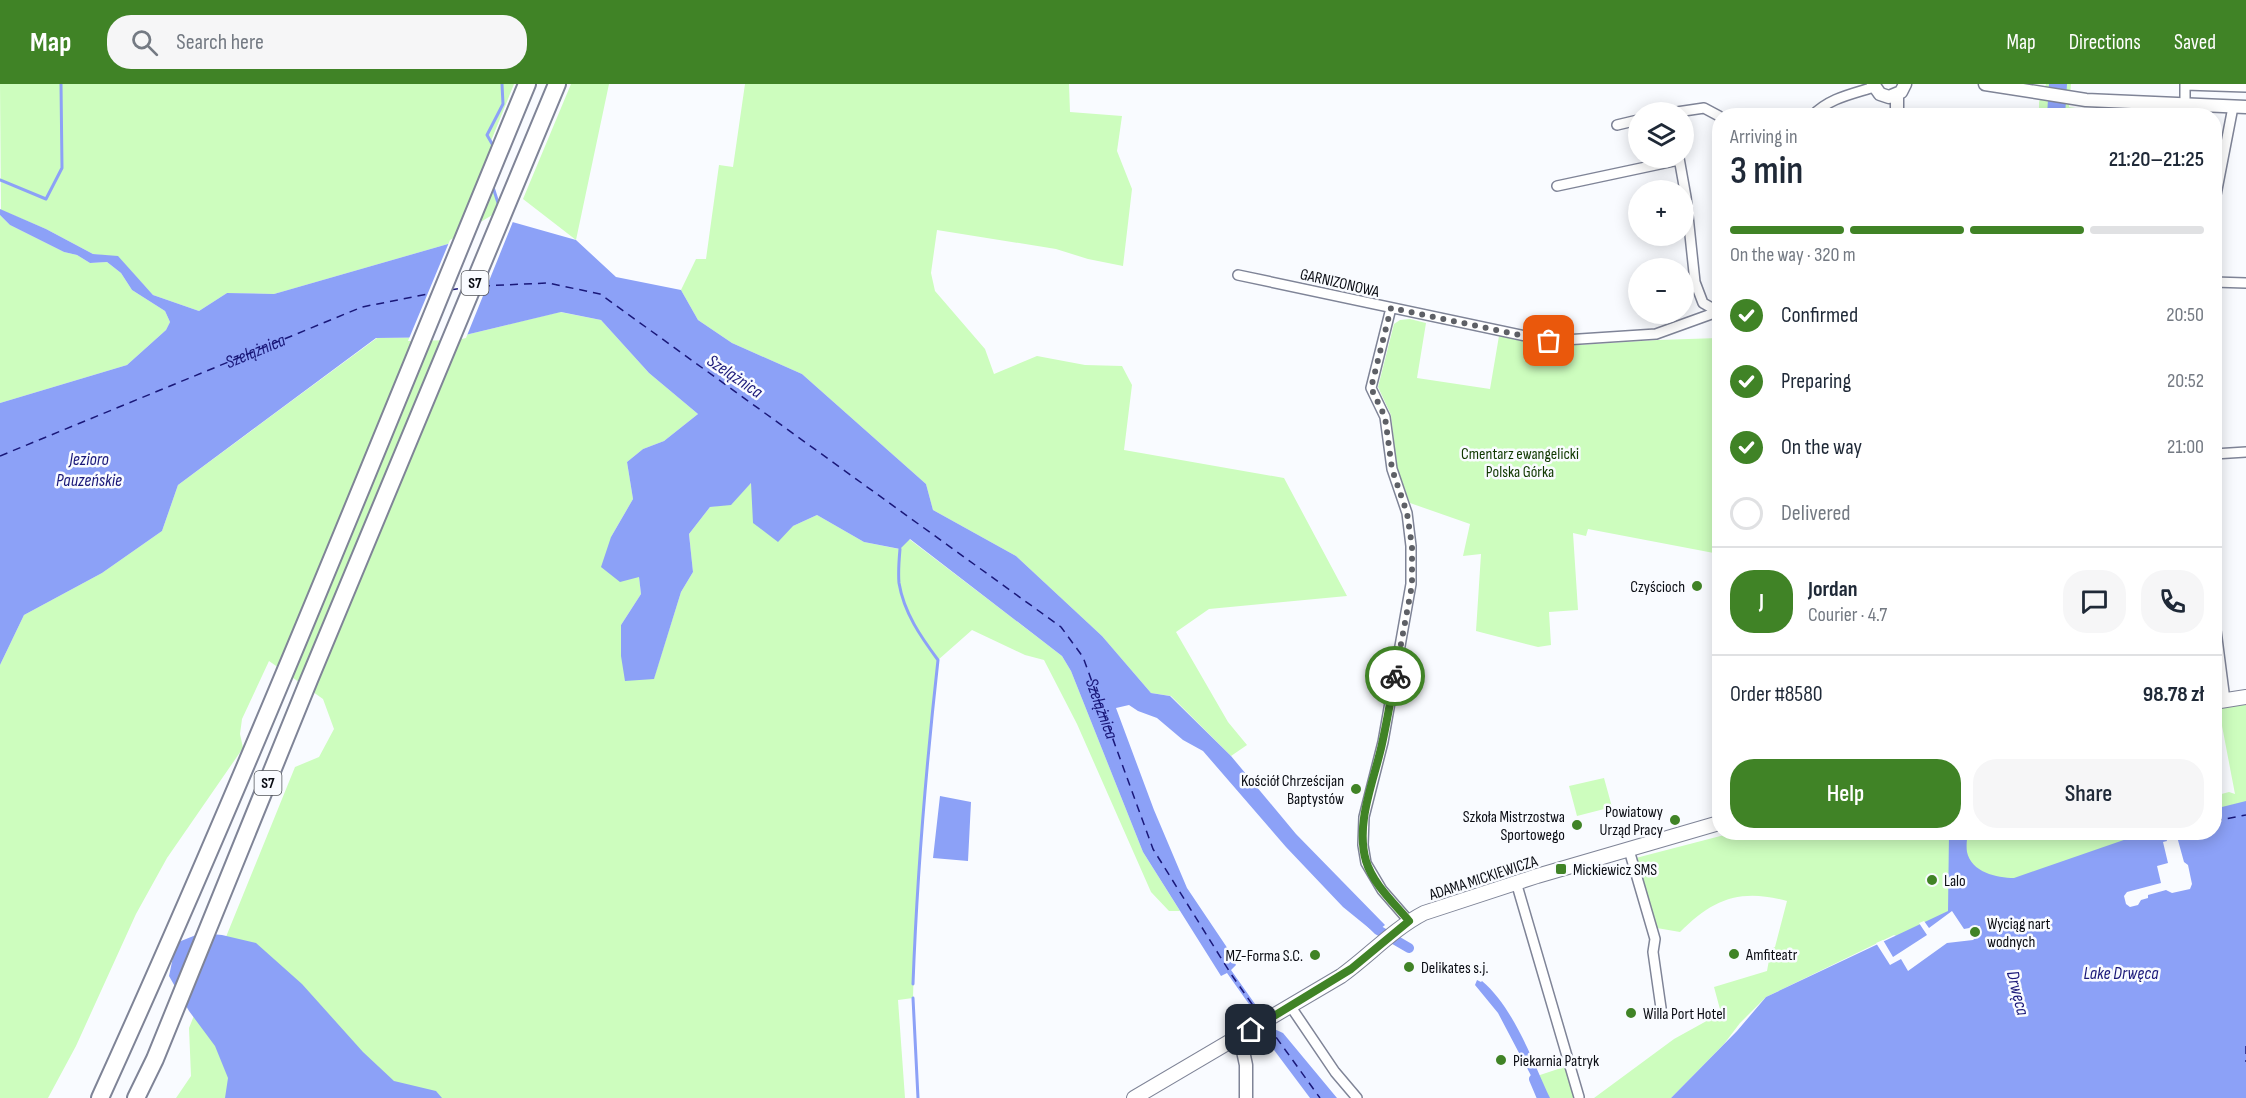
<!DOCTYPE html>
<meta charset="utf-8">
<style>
body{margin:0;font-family:"Sofia Sans Condensed",sans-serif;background:#f6f6f7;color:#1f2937;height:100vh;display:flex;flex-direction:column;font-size:22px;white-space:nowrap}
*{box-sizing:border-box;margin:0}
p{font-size:20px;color:#747a83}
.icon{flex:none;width:33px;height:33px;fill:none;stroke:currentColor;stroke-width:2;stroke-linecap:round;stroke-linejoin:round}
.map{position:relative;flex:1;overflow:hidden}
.sheet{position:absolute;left:1712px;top:24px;width:510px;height:732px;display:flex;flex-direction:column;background:#fff;border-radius:24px;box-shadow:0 3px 15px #0003}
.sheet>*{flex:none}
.fabs{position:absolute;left:1628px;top:18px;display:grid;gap:12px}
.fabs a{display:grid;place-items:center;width:66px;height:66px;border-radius:50%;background:#fff;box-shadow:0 3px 15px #0003;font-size:30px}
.pin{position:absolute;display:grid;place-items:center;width:51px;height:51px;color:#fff;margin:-26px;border-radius:12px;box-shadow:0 3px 9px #0006}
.courier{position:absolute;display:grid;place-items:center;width:60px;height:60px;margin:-30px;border:4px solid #408326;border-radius:50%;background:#fff;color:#222;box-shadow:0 2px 8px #0007}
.summary em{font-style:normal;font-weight:600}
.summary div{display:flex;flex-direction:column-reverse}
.summary{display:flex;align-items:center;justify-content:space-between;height:102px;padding:0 18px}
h1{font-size:39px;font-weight:600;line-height:45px}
.bar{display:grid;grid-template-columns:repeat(4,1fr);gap:9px 6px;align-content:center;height:72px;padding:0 18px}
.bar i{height:8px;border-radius:4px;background:#e0e1e3}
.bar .selected{background:#408326}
.bar p{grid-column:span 4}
.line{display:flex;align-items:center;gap:15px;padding:0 18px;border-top:2px solid #e0e1e3}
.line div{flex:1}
.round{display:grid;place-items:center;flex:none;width:63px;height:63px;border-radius:24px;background:#f6f6f7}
ol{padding:0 18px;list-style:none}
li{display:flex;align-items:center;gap:18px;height:66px}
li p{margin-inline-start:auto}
li .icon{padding:6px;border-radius:50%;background:#408326;color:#fff;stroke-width:4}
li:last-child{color:#747a83}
li i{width:33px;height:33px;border:3px solid #e0e1e3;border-radius:50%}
.primary-button{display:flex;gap:12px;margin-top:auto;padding:12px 18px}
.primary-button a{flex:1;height:69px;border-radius:24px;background:#408326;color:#fff;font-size:24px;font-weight:600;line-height:69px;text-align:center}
.primary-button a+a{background:#f6f6f7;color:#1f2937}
header{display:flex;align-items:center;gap:36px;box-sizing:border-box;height:84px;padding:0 30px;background:#408326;color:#fff}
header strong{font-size:28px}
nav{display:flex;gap:33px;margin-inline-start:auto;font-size:21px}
.search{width:420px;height:54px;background:#f6f6f7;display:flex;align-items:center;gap:15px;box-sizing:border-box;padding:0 21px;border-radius:24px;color:#747a83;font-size:22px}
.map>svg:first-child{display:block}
</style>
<header>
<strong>Map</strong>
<div class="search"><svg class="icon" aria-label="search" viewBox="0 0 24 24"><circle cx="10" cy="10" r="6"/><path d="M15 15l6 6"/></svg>Search here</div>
<nav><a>Map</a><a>Directions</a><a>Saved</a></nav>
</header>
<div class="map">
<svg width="2246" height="1014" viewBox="0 0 2246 1014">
<rect width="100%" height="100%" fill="#f9fbff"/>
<path fill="#cdfdbe" d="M0,0H514L491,57L495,65L489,90L503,135L455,158L274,210L227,209L199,227L153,211L118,173L93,170L46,145L1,126Z
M571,0H609L576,156L523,115Z
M745,0H1069L1070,28L1122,32L1117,67L1132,105L1123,182L1088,175L1056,165L937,146L931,189L935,207L985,265L994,290L1037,272L1085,281L1122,282L1132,301L1124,366L1284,394L1347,512L1209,525L1176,548L1228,638L1247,661L1231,672L1171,612L1151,609L1102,552L1016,472L933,426L926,400L802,290L732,259L698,236L681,206L696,175H706L719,81L733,83Z
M2046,0H2071L2069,23L2076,24L2074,31L2039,32V18Z
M0,131L10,141L64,168L77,171L90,179L107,178L121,189L132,206L165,227L170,238L166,246L127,281L0,319Z
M560,228L601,236L649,289L698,330L664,357L643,365L627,378L633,415L611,453L639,493L641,510L621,541L654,594L681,508L693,488L689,450L710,423L731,420L751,399L793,442L817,431L864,458L899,465L909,455L1062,572L1071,587L1143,768L1180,827H1169L1151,808L1077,640L1044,576L1025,571L972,546L938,576C925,688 916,801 913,914L898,916L905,1014H176L191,992L189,944L295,683L319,673L334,645L323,615L269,577L242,635L240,650L243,664L167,774L136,830L76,962L48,1014H0V581L24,531L102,489L162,447L178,401L377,254L457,253Z
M1410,235L1426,239L1417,294L1490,305L1499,252L1548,263L1658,256L1719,254V470L1588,445L1586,452L1573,449L1578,526L1549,528L1551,561L1538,563L1476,547L1481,470L1463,472L1470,440L1410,419L1397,384L1391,331L1378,303L1394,240L1400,236Z
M2246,617V1014L1894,851L1766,913L1740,939L1724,960L1671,1014H1594L1674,955L1721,929L1714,903L1767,887L1771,865L1775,863L1787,817C1740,804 1713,815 1680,848L1651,843L1632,775L1732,749L2214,748V712L2229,708L2235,710L2218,621Z
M1604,694L1612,723L1577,732L1569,702Z
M1570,981L1579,1012L1586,1014H1542L1534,993Z"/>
<path fill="#8ca1f7" d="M0,125L46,145L93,170L118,172L153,211L199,227L227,209L274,210L455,158L495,133L576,156L616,193L681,206L698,236L732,259L802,290L926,400L933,426L1016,472L1102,552L1151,609L1170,612L1231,672L1296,750L1385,841L1375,849L1343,823L1286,763L1203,667L1183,656L1157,634L1138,627L1129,621L1116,624L1154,726L1187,804L1226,862L1236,881L1231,886L1272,944L1283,949L1337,1014H1310L1271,962L1268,947L1227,889L1221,892L1143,768L1071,587L1062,572L910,455L900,465L864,458L817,431L793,442L778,458L753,439L751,399L731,421L710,423L689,450L693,488L681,508L654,595L625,597L621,572V541L641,510L639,493L620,498L601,483L611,453L633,415L627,378L643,365L664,357L698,330L649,289L601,236L561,228L457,253L376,254L178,401L162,447L102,489L24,531L0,581V319L127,281L166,246L170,238L165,227L132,206L121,189L107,178L90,179L77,171L64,168L10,141L0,131Z
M940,712L971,718L968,777L933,774Z
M2246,717V1014H1671L1737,947L1766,913L1948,827L1949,749H1968C1967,754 1966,762 1967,768C1971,788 1997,794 2014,794L2144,749L2214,748V725Z
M201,849L222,851L256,859L302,900L363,968L394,997L436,1007L442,1014H225L228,994L215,962L189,927L169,892L176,859Z
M1477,896L1481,898L1482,897C1514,924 1532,976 1550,1014H1544L1537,1003L1498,929L1475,901Z"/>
<path fill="#f9fbff" d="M494,130L514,135L466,254L457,256L408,257L450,156Z
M2165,749H2176L2184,778L2188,781L2192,800L2190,805L2172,809L2166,806L2148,811V814L2141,816L2138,821L2130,823L2126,820L2124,812L2127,808L2161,799L2157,782L2168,779L2163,758L2167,757Z
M1952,827L1964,845L1980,842L1981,849L1973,856L1947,859L1908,887L1901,875L1890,881L1876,859L1883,856L1893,873L1927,851L1919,839L1924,837L1929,844Z"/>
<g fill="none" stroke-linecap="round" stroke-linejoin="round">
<path stroke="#8ca1f7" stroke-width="3" d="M495,65L487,51L503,20L502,0
M0,96L46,115L62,84L61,0
M492,100L499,122
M900,465C899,476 898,488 899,499C904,529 921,553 938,576C926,684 917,792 913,900
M913,914L918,1014"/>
<path stroke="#8ca1f7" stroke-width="10" d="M1369,837L1378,846L1409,864
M1534,995L1542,1014"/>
<path stroke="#8ca1f7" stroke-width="18" d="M2056,32L2058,0"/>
<g stroke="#1a1879" stroke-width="1.5" stroke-dasharray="8 6" stroke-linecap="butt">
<path id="s1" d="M482,202L548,199L600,210L1061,543L1083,573L1153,765L1231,890L1261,933"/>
<path d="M450,206L463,204"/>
<path id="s2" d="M0,372L362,223L433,209"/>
<path d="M2214,737L2246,731"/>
<path d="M1268,942L1320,1014"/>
<path d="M2246,962V978"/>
</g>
<g stroke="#7f8497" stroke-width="12">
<path id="minor" d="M2185,21V1L2246,3
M1677,28L1704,24L1719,32
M1812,32C1829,14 1852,10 1874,3
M1617,41L1638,36
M1679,74L1686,113L1695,198L1703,219L1719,228
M1557,102L1679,76
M2214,121L2233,23
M1238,191L1549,257L1656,250L1717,228
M2214,198L2246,199
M1391,224L1371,304L1385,333L1392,385L1407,429L1411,462V500L1383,658L1364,733L1363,761L1366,779L1382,806L1409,837
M2214,370L2246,368
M2214,531L2225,616
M1629,766L1655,855L1653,868L1661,924
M1516,798L1579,1013
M1291,923L1335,988L1357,1014"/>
</g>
<g stroke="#7f8497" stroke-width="15">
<path id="tertiary" d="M1873,0L1880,10L1889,13L1901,8L1905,0
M1985,0L2086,16L2246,23
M1897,32V11
M1240,953L1246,981V1014"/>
</g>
<g stroke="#7f8497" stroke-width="16">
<path id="secondary" d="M2214,618L2246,613
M1134,1014L1341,892C1369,872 1393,845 1424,829L1537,792L1719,739"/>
</g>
<g stroke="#7f8497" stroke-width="20">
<path id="motorway" d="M100,1014C252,680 387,339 527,0
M136,1014L155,975L309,596L557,0"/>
</g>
<use href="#minor" stroke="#fff" stroke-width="9"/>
<use href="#tertiary" stroke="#fff" stroke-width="12"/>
<use href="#secondary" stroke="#fff" stroke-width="14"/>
<use href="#motorway" stroke="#fff" stroke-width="16"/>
</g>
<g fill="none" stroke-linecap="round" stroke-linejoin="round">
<path stroke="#5e6066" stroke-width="6" stroke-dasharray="0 10.8" d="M1395,592L1412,501V462L1407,429L1392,385L1385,333L1371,304L1391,224L1549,257"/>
<path stroke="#408326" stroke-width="8" d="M1251,946L1351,885L1409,837C1394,819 1373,800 1366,777C1355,739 1374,697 1382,660C1387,637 1391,614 1395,592"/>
</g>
<g fill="#408326" stroke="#f9fbff" stroke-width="2">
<circle cx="1697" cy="502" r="6"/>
<circle cx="1356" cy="705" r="6"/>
<circle cx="1675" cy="736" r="6"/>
<circle cx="1577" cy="741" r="6"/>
<rect x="1555" y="779" width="12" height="12" rx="3"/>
<circle cx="1932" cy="796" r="6"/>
<circle cx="1975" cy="848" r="6"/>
<circle cx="1734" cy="870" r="6"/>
<circle cx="1315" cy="871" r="6"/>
<circle cx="1409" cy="883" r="6"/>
<circle cx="1631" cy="929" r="6"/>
<circle cx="1501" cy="976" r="6"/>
</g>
<g text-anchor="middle" stroke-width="5" stroke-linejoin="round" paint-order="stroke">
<g fill="#f9fbff" stroke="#52545a" stroke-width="1.5">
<rect x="461.5" y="187" width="27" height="24" rx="4.5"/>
<rect x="254.5" y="687" width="27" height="24" rx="4.5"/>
</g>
<g font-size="15" font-weight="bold" fill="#0a0c13">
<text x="475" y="204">S7</text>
<text x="268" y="704">S7</text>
</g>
<g font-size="16" fill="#0a0c13" stroke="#f9fbff">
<text transform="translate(1340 198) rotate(13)" y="6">GARNIZONOWA</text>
<text transform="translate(1483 793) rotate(-18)" y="6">ADAMA MICKIEWICZA</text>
</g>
<g font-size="16" fill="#103800" stroke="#f9fbff">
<text x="1520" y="375">Cmentarz ewangelicki<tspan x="1520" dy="18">Polska Górka</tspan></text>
</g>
<g font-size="16" fill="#0a0c13" stroke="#f9fbff" text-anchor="start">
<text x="1685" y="508" text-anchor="end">Czyścioch</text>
<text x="1344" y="702" text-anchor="end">Kościół Chrześcijan<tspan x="1344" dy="18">Baptystów</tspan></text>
<text x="1663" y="733" text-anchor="end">Powiatowy<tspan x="1663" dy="18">Urząd Pracy</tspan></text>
<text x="1565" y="738" text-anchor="end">Szkoła Mistrzostwa<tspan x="1565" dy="18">Sportowego</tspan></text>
<text x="1573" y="791">Mickiewicz SMS</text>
<text x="1944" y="802">Lalo</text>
<text x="1987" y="845">Wyciąg nart<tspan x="1987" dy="18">wodnych</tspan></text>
<text x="1746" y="876">Amfiteatr</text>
<text x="1303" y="877" text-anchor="end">MZ-Forma S.C.</text>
<text x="1421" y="889">Delikates s.j.</text>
<text x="1643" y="935">Willa Port Hotel</text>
<text x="1513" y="982">Piekarnia Patryk</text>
</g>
<g font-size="18" font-style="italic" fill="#1a1879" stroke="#f9fbff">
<text dy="6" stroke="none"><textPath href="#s2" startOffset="276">Szelążnica</textPath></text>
<text transform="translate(735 292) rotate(34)" y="6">Szelążnica</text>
<text x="89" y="381">Jezioro<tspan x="89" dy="21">Pauzeńskie</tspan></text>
<text dy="6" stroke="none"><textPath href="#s1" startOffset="780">Szelążnica</textPath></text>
<text x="2121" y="895">Lake Drwęca</text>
<text transform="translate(2018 909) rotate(76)" y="6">Drwęca</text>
</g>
</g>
</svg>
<div class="fabs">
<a><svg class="icon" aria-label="layers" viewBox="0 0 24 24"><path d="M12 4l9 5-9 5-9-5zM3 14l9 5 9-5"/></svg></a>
<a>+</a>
<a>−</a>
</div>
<div class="pin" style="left:1549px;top:257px;background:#ea580c"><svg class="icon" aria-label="bag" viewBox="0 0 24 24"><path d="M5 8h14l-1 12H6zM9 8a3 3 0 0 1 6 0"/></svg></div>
<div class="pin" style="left:1251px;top:946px;background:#1f2937"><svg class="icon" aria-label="home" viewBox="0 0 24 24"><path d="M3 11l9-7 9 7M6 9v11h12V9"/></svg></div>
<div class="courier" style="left:1395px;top:592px"><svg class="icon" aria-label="bike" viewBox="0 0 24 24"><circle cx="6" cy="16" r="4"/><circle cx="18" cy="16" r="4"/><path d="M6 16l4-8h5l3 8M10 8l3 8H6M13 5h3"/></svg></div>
<section class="sheet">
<div class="summary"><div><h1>3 min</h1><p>Arriving in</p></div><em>21:20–21:25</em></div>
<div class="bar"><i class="selected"></i><i class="selected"></i><i class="selected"></i><i></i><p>On the way · 320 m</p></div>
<ol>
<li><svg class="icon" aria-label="check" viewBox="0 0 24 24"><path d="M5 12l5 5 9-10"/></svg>Confirmed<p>20:50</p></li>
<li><svg class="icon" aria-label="check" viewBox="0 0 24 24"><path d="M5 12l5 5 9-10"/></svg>Preparing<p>20:52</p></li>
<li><svg class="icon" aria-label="check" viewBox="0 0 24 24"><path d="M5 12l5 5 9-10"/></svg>On the way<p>21:00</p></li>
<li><i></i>Delivered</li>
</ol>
<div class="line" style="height:108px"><b class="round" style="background:#408326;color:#fff">J</b><div><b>Jordan</b><p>Courier · 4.7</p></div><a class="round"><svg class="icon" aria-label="chat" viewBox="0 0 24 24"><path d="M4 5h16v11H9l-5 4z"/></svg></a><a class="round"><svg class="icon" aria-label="phone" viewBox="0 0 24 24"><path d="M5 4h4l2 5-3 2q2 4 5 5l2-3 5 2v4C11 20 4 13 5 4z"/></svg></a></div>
<div class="line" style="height:78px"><div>Order #8580</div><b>98.78 zł</b></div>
<div class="primary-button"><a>Help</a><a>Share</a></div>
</section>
</div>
